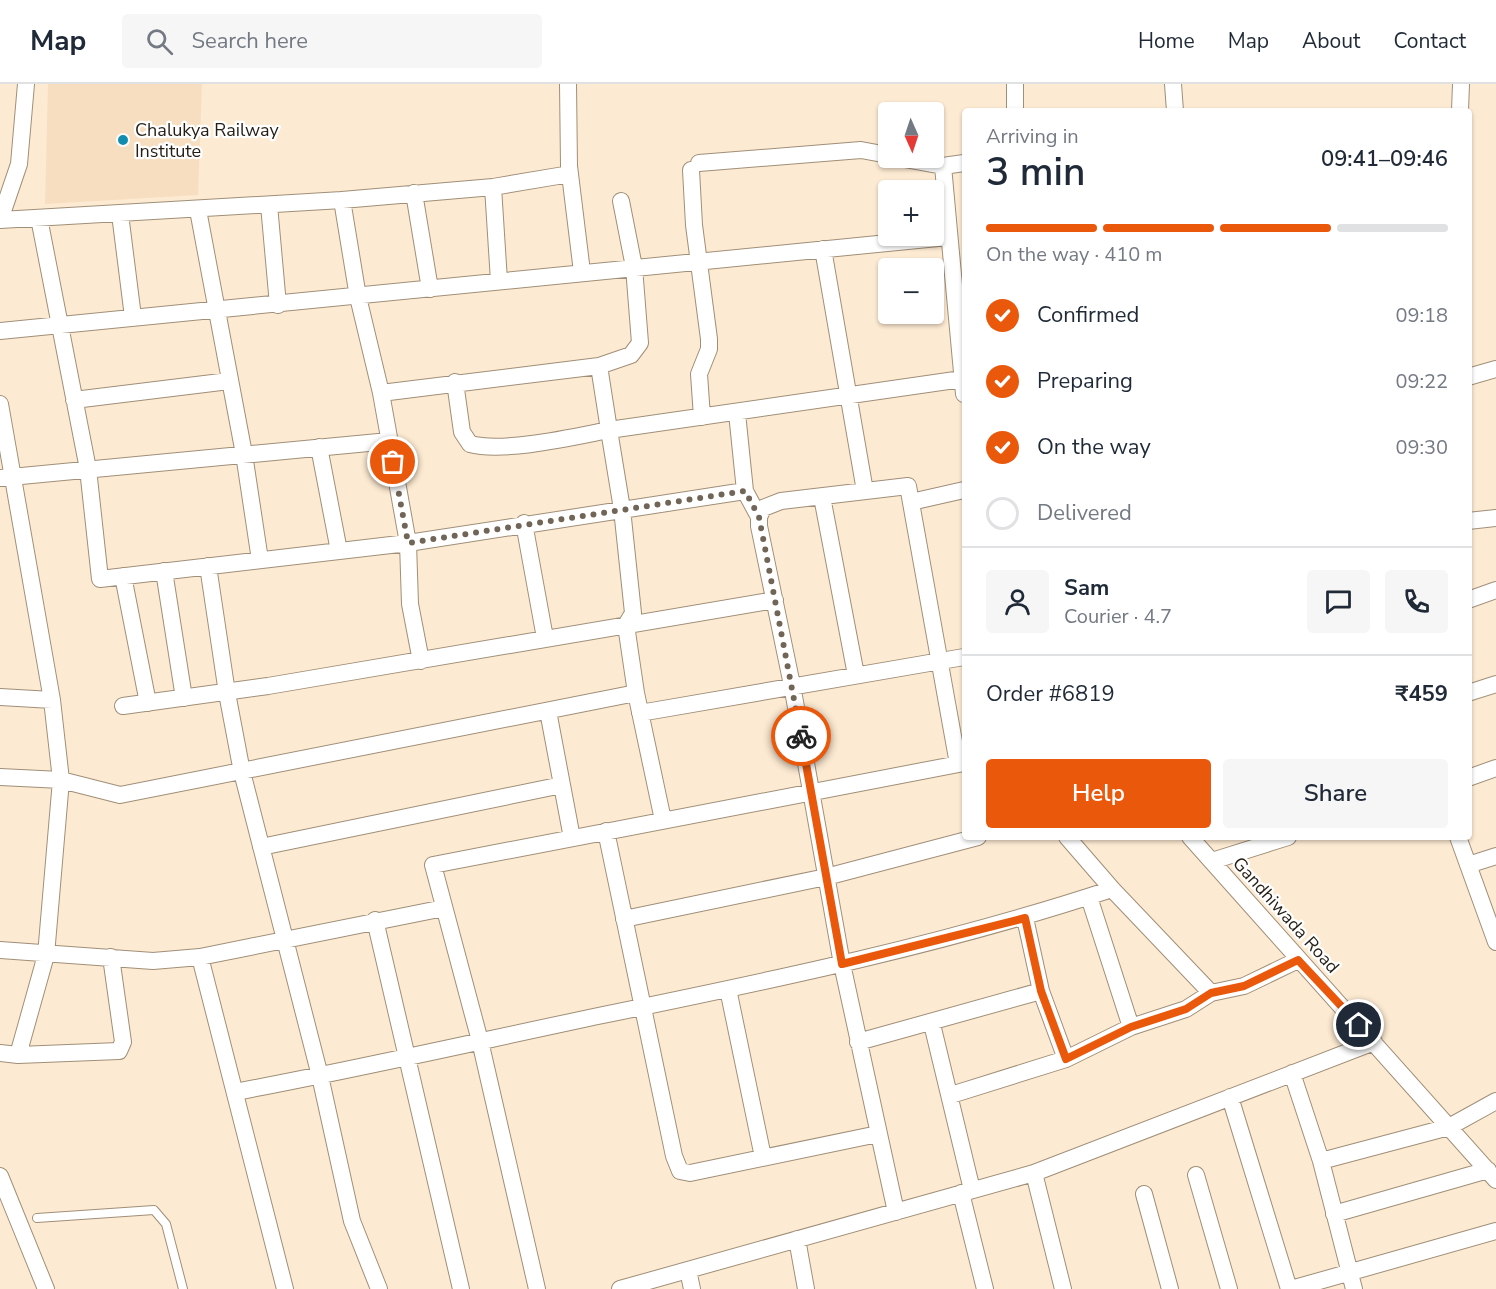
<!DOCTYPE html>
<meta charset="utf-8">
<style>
body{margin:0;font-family:"Nunito Sans",sans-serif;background:#f6f6f7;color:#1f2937;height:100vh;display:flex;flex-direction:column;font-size:22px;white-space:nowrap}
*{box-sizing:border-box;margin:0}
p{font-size:20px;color:#747a83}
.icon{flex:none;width:33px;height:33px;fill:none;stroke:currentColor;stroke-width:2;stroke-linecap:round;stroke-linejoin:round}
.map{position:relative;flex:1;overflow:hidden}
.details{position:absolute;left:962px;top:24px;width:510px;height:732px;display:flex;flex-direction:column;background:#fff;border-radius:6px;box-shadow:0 2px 4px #0004}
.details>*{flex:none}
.needle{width:39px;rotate:177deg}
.tools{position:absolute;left:878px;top:18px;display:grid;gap:12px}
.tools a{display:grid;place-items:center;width:66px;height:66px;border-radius:6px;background:#fff;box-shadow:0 2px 4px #0004;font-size:30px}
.pin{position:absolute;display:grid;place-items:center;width:51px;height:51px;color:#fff;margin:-26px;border:3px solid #fff;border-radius:50%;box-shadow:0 2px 6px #0007}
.courier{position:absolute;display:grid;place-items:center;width:60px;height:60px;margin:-30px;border:4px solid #ea580c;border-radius:50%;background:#fff;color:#222;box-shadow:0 2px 8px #0007}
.overview em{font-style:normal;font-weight:600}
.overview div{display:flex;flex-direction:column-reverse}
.overview{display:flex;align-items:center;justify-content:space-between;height:102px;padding:0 24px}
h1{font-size:39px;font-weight:600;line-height:45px}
.bar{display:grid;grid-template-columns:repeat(4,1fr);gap:9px 6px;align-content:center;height:72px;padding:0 24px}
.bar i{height:8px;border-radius:4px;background:#e0e1e3}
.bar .active{background:#ea580c}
.bar p{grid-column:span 4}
.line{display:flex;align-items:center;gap:15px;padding:0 24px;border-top:2px solid #e0e1e3}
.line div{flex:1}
.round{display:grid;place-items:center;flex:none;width:63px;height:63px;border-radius:6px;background:#f6f6f7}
ol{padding:0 24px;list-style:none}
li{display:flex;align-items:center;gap:18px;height:66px}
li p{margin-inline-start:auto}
li .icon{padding:6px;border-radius:50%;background:#ea580c;color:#fff;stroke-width:4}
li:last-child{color:#747a83}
li i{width:33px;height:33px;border:3px solid #e0e1e3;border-radius:50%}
.action{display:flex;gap:12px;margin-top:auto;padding:12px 24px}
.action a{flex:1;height:69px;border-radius:6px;background:#ea580c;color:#fff;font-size:24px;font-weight:600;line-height:69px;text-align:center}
.action a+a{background:#f6f6f7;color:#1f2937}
header{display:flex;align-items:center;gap:36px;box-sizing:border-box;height:84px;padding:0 30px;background:#fff;border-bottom:2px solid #e0e1e3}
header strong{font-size:28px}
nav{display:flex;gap:33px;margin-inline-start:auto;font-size:21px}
.search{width:420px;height:54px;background:#f6f6f7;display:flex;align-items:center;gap:15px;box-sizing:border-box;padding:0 21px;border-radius:6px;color:#747a83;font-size:22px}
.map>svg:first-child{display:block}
</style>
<header>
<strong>Map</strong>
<div class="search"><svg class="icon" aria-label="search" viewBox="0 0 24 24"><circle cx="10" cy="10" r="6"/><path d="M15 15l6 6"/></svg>Search here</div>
<nav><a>Home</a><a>Map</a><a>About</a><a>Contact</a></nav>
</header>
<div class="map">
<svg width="1496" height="1205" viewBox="0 0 1496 1205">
<rect width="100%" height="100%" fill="#fdead2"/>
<path fill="#f7dec0" d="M48,0H202L198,111L45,120Z"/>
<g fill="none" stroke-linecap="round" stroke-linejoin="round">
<g stroke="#a08f78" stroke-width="10">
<path id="lane" d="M37,1134L154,1126L166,1140L183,1205"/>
</g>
<g stroke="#a08f78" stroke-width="18">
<path id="street" d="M568,0L569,82L582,188
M1173,0L1175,27
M1015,27V0
M1460,27L1461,0
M899,74L943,82
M699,79L861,66L888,71
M964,79L943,82L964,310
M691,86L694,141L709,255V265L699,290L702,333
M493,103L499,197
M414,109L430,205
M342,116L358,213L381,309L408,459L410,520L421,577
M269,121L278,221
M198,126L244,370L260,476
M120,130L133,233
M39,134L88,385L100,495L408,459L745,407
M0,136L342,116L493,103L570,90
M0,136L19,80L26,0
M823,165L865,407
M0,247L948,153
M599,282L631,271L640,259L634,183L621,117
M1468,293L1496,285
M455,298L462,348L470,360C504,369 573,353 609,346L622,425L633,529L626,541L636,609L663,736
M381,309L599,282L609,346L962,295
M74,316L229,297
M0,320L52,616L0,613
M737,329L745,407L759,433
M319,363L339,467
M0,394L389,357
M822,413L856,591
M911,418L964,406
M1468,437L1496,434
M524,439L545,554
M208,482L227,609L242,688L320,992L352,1137L379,1205
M164,487L184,614
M123,492L148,619
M1468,516L1496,506
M1468,609L1496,600
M123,622L268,602L775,516
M548,627L572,754
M640,629L964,573
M0,693L61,696L120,711L636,609
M1468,694L1496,684
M606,747L674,1072L680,1087L690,1089L878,1050
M1067,753L1112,805L1211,909
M1190,753L1496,1096
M1458,753L1496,858
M261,763L562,701
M1212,777L1288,753
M1468,781L1496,772
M1089,813L1131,943
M1025,834L1041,907L1066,975
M624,835L826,793L978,753
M375,836L461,1205
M0,866L153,877L200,873L444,824
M200,873L285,1205
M728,905L763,1073
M932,940L972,1106
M858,958L1041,907
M0,969L18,971L119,967L123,958L111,873
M18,971L46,871L61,696L52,616
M1292,989L1321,1077L1354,1205
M235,1008C358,985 480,957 603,931C774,896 946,860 1112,805
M951,1011L1066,975L1131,943L1186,925L1211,909L1244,902L1298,876
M1230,1013L1289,1205
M1321,1077L1449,1043L1496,1017
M1034,1089L1063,1205
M1196,1091L1229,1205
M0,1092L46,1205
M961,1109L985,1205
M1144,1110L1170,1205
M896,1128L842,880L792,601L759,442V433L763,424L781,417L908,402L958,680
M1334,1130L1488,1086
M797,1155L806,1205
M688,1186L692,1205
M537,1205L480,957L433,781L964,679
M620,1205L1034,1089L1374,958
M1291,1205L1496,1147"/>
</g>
<use href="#lane" stroke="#fff" stroke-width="8"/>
<use href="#street" stroke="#fff" stroke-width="16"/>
</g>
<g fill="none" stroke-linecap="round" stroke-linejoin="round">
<path stroke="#716557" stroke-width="6" stroke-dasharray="0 10.8" d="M393,378L408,459L745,407L759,433L801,652"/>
<path stroke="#ea580c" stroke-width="8" d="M801,652L842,880L1025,834L1041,907L1066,975L1131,943L1186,925L1211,909L1244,902L1298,876L1359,941"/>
</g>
<circle fill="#138daf" stroke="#fff" stroke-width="2" cx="123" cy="56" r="6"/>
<g text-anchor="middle" stroke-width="4.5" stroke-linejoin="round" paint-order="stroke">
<g font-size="18" fill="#251e15" stroke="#fff" text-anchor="start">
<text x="135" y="52">Chalukya Railway<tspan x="135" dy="21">Institute</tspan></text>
</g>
<g font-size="18" fill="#251e15" stroke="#fff">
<text transform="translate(1286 831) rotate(48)" y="6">Gandhiwada Road</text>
</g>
</g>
</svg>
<div class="tools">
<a><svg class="needle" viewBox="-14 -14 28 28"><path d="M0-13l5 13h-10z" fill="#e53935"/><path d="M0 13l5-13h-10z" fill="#747a83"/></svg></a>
<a>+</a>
<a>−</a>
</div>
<div class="pin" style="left:393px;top:378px;background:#ea580c"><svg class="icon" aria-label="bag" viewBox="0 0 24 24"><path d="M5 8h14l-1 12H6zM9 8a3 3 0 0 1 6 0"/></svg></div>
<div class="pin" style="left:1359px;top:941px;background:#1f2937"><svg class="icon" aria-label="home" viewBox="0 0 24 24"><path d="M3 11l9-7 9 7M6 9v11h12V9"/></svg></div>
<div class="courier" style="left:801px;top:652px"><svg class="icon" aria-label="bike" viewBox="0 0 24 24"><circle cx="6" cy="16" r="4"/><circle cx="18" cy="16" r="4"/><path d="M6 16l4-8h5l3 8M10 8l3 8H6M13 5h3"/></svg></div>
<section class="details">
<div class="overview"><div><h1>3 min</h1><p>Arriving in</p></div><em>09:41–09:46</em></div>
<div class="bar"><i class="active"></i><i class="active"></i><i class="active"></i><i></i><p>On the way · 410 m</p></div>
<ol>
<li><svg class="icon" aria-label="check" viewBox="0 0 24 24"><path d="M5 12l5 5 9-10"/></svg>Confirmed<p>09:18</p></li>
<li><svg class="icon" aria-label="check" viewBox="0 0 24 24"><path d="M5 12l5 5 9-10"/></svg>Preparing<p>09:22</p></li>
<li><svg class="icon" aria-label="check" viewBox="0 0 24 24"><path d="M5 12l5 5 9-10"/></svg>On the way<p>09:30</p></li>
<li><i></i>Delivered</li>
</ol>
<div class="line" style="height:108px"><a class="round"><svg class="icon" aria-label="person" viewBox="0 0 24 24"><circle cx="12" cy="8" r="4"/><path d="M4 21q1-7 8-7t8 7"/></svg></a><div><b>Sam</b><p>Courier · 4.7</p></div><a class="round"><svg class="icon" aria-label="chat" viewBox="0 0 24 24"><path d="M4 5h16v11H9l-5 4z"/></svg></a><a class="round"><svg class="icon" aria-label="phone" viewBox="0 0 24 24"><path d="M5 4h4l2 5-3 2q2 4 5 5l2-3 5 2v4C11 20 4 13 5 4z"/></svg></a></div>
<div class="line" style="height:78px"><div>Order #6819</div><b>₹459</b></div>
<div class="action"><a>Help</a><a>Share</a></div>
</section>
</div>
